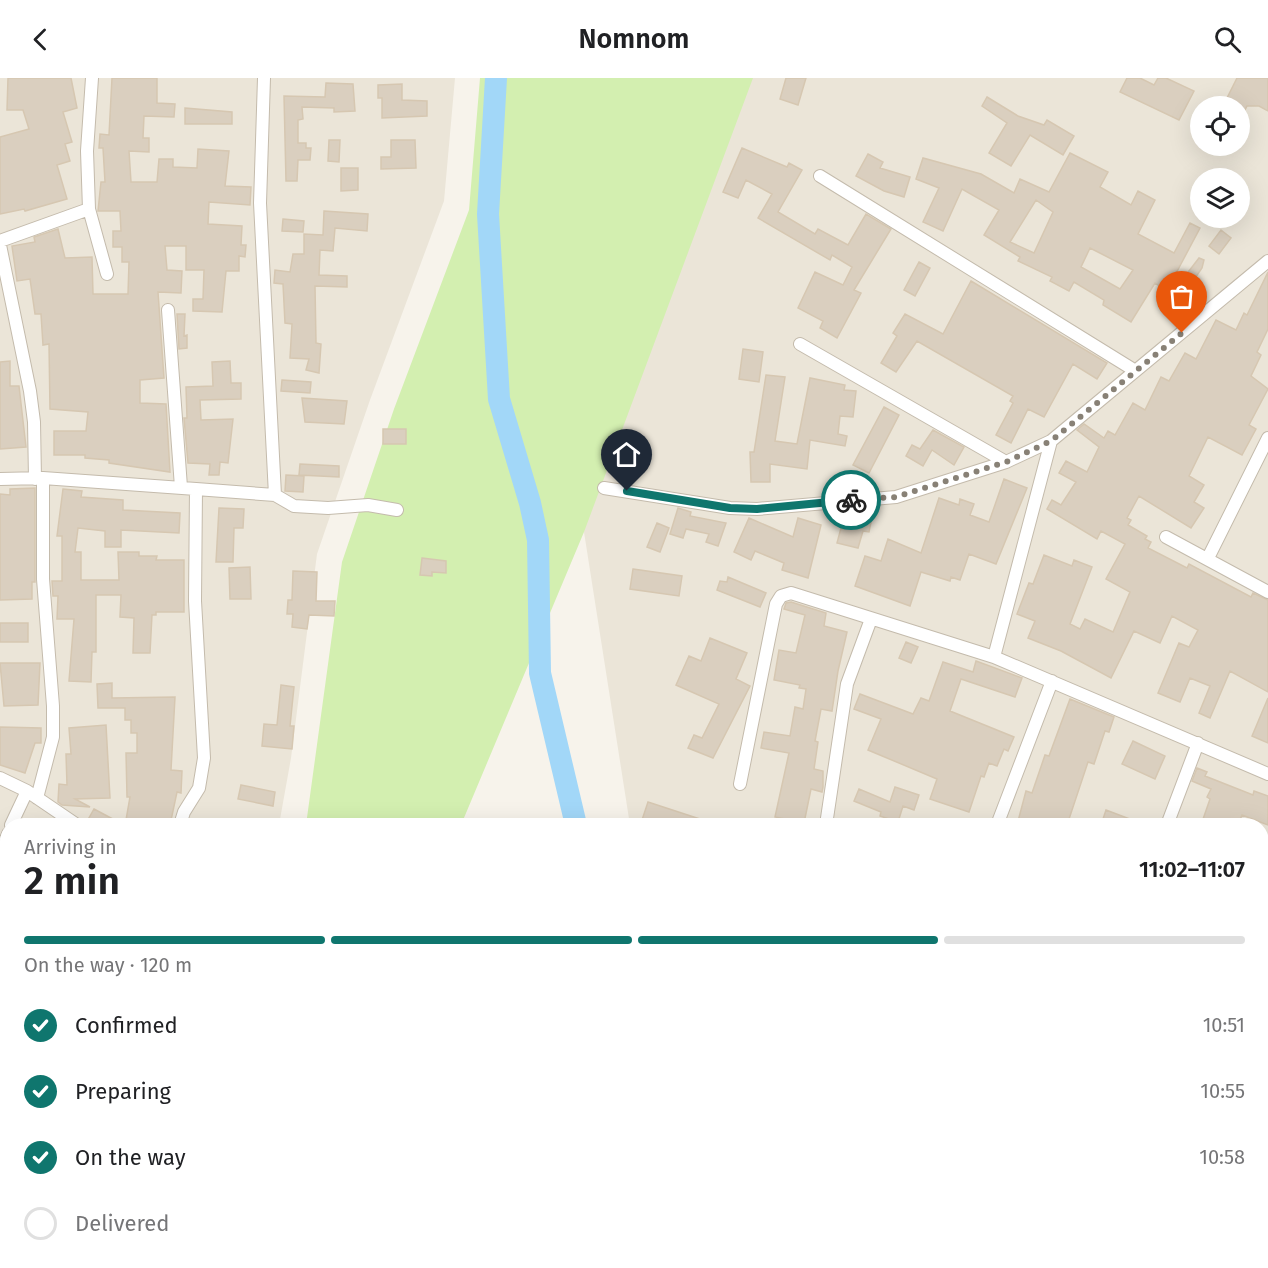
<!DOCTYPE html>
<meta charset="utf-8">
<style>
body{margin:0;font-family:"Fira Sans",sans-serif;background:#f6f6f6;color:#202124;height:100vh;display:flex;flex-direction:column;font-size:22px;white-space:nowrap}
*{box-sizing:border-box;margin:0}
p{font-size:20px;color:#757577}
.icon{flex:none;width:33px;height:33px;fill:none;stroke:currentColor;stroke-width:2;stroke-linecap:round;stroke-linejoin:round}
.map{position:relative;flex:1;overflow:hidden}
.panel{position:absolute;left:0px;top:740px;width:1269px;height:452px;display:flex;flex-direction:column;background:#fff;border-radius:24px 24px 0 0;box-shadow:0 6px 24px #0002}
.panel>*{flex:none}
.buttons{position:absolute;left:1190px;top:18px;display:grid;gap:12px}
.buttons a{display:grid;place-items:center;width:60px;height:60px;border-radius:50%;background:#fff;box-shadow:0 6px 24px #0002;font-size:30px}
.pin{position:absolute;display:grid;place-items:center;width:51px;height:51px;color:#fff;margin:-62px -26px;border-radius:50% 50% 50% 0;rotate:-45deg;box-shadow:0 0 6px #0007}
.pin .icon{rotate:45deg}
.courier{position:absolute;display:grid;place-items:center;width:60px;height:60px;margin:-30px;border:4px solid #0f766e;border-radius:50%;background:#fff;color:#222;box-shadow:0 2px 8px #0007}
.overview em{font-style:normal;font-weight:600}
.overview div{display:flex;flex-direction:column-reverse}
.overview{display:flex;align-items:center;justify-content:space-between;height:102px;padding:0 24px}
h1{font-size:39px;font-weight:600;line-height:45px}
.bar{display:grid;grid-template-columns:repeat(4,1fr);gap:9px 6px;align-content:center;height:72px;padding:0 24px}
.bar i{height:8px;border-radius:4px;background:#e0e0e0}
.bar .selected{background:#0f766e}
.bar p{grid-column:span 4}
ol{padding:0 24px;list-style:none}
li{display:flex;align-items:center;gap:18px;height:66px}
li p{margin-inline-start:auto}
li .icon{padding:6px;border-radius:50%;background:#0f766e;color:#fff;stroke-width:4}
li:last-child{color:#757577}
li i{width:33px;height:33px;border:3px solid #e0e0e0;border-radius:50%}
header{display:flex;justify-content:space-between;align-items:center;height:78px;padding:0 24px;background:#fff;font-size:27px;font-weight:600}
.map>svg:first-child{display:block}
</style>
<header><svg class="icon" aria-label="back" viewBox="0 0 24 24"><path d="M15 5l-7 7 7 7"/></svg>Nomnom<svg class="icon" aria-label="search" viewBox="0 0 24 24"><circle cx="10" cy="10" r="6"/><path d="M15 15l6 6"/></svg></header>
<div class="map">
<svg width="1268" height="1190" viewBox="0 0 1268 1190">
<rect width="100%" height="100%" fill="#f7f3eb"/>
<path fill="#ebe5d8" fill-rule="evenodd" d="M0,0H455L444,123L370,322L317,476L291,680L279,747H8V1184H132V1190H0Z
M620,0H1268V1190H537L538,1184H1262V747H630L584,454ZM1200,28H1239V68H1200ZM1200,100H1239V140H1200Z"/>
<path fill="#d3efb0" d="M480,0H753L584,454L461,747H306L342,484L394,331L469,132Z
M157,1184H279L276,1190H157Z"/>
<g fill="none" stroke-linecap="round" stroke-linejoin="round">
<path stroke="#a2d7f8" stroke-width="22" d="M496,0L488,136L499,321L530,425L538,462L540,595L576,747
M504,1190L506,1184"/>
</g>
<path fill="#dacfbf" stroke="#d6c7b1" stroke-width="1.5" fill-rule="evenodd" d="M8,0H71L77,30L63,34L72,64L65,66L70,83L57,87L67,121L25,133L24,131L0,136V59L29,51L23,32H7Z
M112,0H157V25L175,26L174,39L144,38L143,60H149V74L129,73L131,104H157L159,81H173V89L197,90L198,71L229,73L225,108L251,109L250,127L209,124L208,146L242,148L241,167H246L245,179L239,178V193H226L222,234L193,233V221H203L204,192H186V168H165L167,192L182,193L181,215L158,214L164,300L140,302V325L166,326L170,394L109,385V382L85,380V377H54V353H86L88,334L50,331L49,266L43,267L41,236H35L30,201L17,203L12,168L35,164L34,159L58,151L65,180L92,179L93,216H128L129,184H122V169H113V153H121L120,133H98L101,104H105L103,70H99L100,56L109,57Z
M786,0H806L798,27L780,21Z
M1127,0H1140L1154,7L1158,0H1166L1194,13L1179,42L1120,14Z
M1237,0H1268V33L1259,28H1247L1239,44V28H1223Z
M326,5L353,6L355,33L334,34V30L302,29L303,41L298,42V65H306V70H311L310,82H298L297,103H286L284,18L325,19Z
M402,6V22L427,23V38L382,40V20H378V7Z
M987,19L1018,38L1044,47L1047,42L1074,58L1063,77L1030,57L1011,88L989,75L1007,45L982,28Z
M185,30L232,34V46H185Z
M329,62H340L339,84L328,83Z
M391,62H415L416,90L381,91V79H391Z
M742,70L787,89L789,85L802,92L778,134L815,156L818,151L848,167L866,136L891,151L854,212L861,215L837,260L820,250L823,243L798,230L815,194L843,207L852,189L832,177L830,182L758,140L772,116L746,102L738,120L723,114Z
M1070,75L1108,94L1100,109L1131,127L1138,113L1155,122L1138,156L1174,175L1190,145L1200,150L1173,201L1179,206L1199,180L1204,182L1202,190L1180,222L1155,205L1131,244L1103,227L1104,222L1074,204L1069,213L1050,203L1052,199L1018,183L1020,179L984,157L999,132L962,111L943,153L923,144L939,110L916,101L923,80L981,96L1014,115L1020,101L1049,114ZM1036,122L1053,134L1034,175L1010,164ZM1090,170L1133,192L1120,211L1081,189Z
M868,76L883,84L880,90L910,99L904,119L884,113L856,98Z
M341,90H358V112L341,113Z
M324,133L368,136L367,153L335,150L333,173L320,172L319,197L347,198V209L315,208L316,265L321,266L319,295L306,292L309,281L290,280L292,246L285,245L283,206L274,205L275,192L290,194L293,176H304V156L323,157Z
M283,141L304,143L303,154L282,153Z
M1221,152L1231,160L1219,176L1209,168Z
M919,184L930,190L915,218L904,212Z
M1268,194V251L1257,274L1261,277L1251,298L1268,311L1249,347L1256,351L1242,377L1208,359L1189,398L1204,407L1194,424L1204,430L1191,450L1139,418L1127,440L1131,442L1128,447L1147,458L1145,461L1151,464L1148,470L1187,490L1189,486L1251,519L1253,515L1268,522V614L1230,593L1210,640L1199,635L1210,608L1190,600L1180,624L1158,615L1179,565L1189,569L1198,552L1172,538L1160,565L1134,553L1111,600L1061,573L1028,560L1035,543L1017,536L1029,505L1033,506L1044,477L1072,488L1074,482L1092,489L1070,546L1080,551L1085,541L1113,554L1130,514L1106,501L1125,466L1101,453L1097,461L1047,431L1052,422L1061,427L1076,404L1059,395L1066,383L1087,394L1099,369L1077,352L1084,346L1104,360L1108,353L1115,357L1133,325L1145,332L1161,299L1169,303L1185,275L1196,281L1216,242L1236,252L1244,235L1247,237Z
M971,203L1107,285L1097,301L1073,286L1044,339L1028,331L1011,365L996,357L1013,325L1010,323L1013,318L917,263L896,294L881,285L897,258L893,255L905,236L943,256Z
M177,236H185L184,258L187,257V270L179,271Z
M743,271L763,274L759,304L739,301Z
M10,283V308H19L26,369L0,371V284Z
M230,283L231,305H241V321L200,322L201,342L233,341L228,385L220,384L219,397H209L210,386L188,385L184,340H187L186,309L213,308L212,284Z
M766,297L785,299L775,363L797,366L810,300L845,307L844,312L856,313L853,339L840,338L838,356L847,358L845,368L810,362L807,391L770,386V404H751L750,374H754Z
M282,302L311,304L310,315L281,313Z
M302,320L347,323L344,346L305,344Z
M884,329L899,337L869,395L853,387Z
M383,351H406V366H383Z
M933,352L964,369L954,387L932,372L923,388L906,378L912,367L920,371Z
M300,386L339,388V399L299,397Z
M286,397L304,398L303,414L285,413Z
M1004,401L1027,410L996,486L969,476L960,502L951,499L950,503L921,494L910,528L855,508L865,478L881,483L888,461L921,475L939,420L959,427L960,421L974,426L970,437L989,444Z
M35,410V504H32V521L0,522V416L10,417V411Z
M63,411L82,413L81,419L123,422V432L180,435L179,455L121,452V469H105V453L78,450L75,474H81V502H119L118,474H139V478H157L156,482H184V534H156V537H152L150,575H133L134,540L120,539L121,517H96V574H92L91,604L69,603L74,541H57L58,518H53L52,503H62V458H57Z
M219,430L244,431L243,450H234L233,484H216Z
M678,430L691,434L690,438L726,445L718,468L706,464L709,456L686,451L683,460L670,456Z
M874,430L869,454L863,453L858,470L837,465L841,450L844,451L849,431Z
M749,440L793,459L798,440L821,447L808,500L782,492L784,485L755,473L751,482L734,474Z
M657,445L669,450L660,474L647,469Z
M422,480L446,483V495L432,494V498L420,497Z
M250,489L251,521H230L229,490Z
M633,491L682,498L679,518L630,511Z
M293,493L317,494L316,523H335L334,538L309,537L307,551L292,549L293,536H287L288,522H292Z
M728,499L766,515L760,529L717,512L720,503L727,504Z
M791,524L826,535L824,548L847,554L838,593L832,633L821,631L815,663L818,664L814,691L823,693V709L822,714L811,711L804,745L775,739L789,675L761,670L764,654L790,658L795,629L803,631L806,611L799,610L800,607L774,602L779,572L796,575L805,537L784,531L786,525Z
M0,545H28V564H0Z
M710,560L747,575L736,601L750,608L713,680L688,670L694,657L702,660L719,626L676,607L689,578L701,583Z
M906,564L918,569L911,585L899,580Z
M976,583L1022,600L1015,619L961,601L950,633L1014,659L1008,673L1004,671L997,688L989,685L984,699L981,698L969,734L930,721L937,701L868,672L881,641L854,631L860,616L913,636L921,620L929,623L943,584L973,594Z
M0,585H40L38,627L4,628Z
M112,605V620L175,619L171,692L182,693L181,715L177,714L170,747H148L126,742L130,719H127L126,675H137V655H131V642H125V630H98L97,606Z
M281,607L294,609L290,648H294L292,671L262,668L264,646L277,647Z
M1268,620V665L1252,658Z
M1070,621L1114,639L1109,654L1105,653L1094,686L1088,684L1067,747H1017L1026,713L1032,715L1045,677L1049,678Z
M106,647L110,720L75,721L90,729L62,727L58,724L59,706L67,707L66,676H71L69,650Z
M0,649L41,650V665H35L25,695L0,687Z
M1133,663L1165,678L1155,701L1122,686Z
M1197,690L1207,694L1205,698L1253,717L1254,713L1268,718V747L1242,737L1238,747H1201L1210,721L1207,719L1211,711L1192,703Z
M241,707L275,714L273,728L238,721Z
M895,709L919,717L914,732L903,728L898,744L880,738L881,734L854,723L859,711L890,724Z
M648,724L712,745L711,747L641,745Z
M94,731L124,747H85Z
M1106,732L1143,746V747H1101Z"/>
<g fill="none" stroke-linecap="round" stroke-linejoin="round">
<g stroke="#c4bbac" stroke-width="14">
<path id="minor" d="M92,0L87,73L89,131L107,196
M264,0L260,125L275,417
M820,98L1134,292
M0,163L89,131
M0,167L30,313L34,344L35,401
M168,232L181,409
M800,266L1006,384
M0,401L43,400L196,411L195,523L204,680L199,710L184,734L180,747
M604,410L730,430L757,431L896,419L1006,384L1051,363L1268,183
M196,411L275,417L294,428L328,430L368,427L397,432
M1166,459L1268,514
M1208,480L1268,360
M994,579L1051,363
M0,700L27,713L77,747
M740,706L776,526L781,518L791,515L994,579L1268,696
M37,720L53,659V628L43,501V400
M11,747L27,713
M826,747L847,606L871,541
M997,747L1052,603
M1167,747L1198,665
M0,777L8,756
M1106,1184L1110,1190
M8,1190L11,1184
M734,1190L735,1184
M856,1190L859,1184
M999,1190L1002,1184"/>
</g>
<use href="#minor" stroke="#fff" stroke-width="12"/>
</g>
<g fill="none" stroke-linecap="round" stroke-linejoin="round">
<path stroke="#888176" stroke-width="6" stroke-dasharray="0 10.8" d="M851,422L896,419L1006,384L1051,363L1182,255"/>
<path stroke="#0f766e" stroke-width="8" d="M627,413L730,430L757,431L851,422"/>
</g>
</svg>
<div class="buttons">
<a><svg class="icon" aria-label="locate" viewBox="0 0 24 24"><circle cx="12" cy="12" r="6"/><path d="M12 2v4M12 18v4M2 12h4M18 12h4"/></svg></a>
<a><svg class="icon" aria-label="layers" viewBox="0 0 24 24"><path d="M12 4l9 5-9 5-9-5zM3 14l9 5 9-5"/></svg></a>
</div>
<div class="pin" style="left:1182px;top:255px;background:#ea580c"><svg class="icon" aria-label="bag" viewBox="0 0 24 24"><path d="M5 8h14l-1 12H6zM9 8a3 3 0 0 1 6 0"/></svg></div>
<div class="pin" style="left:627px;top:413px;background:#1f2937"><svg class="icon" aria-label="home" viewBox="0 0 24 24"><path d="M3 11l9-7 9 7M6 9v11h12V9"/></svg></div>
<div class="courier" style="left:851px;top:422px"><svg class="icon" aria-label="bike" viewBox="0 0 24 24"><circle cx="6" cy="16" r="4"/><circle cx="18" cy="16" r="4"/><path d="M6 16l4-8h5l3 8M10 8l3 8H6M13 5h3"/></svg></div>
<section class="panel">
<div class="overview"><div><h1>2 min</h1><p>Arriving in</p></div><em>11:02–11:07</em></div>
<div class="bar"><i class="selected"></i><i class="selected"></i><i class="selected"></i><i></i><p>On the way · 120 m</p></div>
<ol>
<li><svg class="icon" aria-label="check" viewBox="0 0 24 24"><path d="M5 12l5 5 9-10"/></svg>Confirmed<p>10:51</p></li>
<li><svg class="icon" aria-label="check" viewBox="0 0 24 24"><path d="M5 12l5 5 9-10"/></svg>Preparing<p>10:55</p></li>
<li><svg class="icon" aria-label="check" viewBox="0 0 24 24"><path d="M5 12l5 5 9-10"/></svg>On the way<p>10:58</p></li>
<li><i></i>Delivered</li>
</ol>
</section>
</div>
